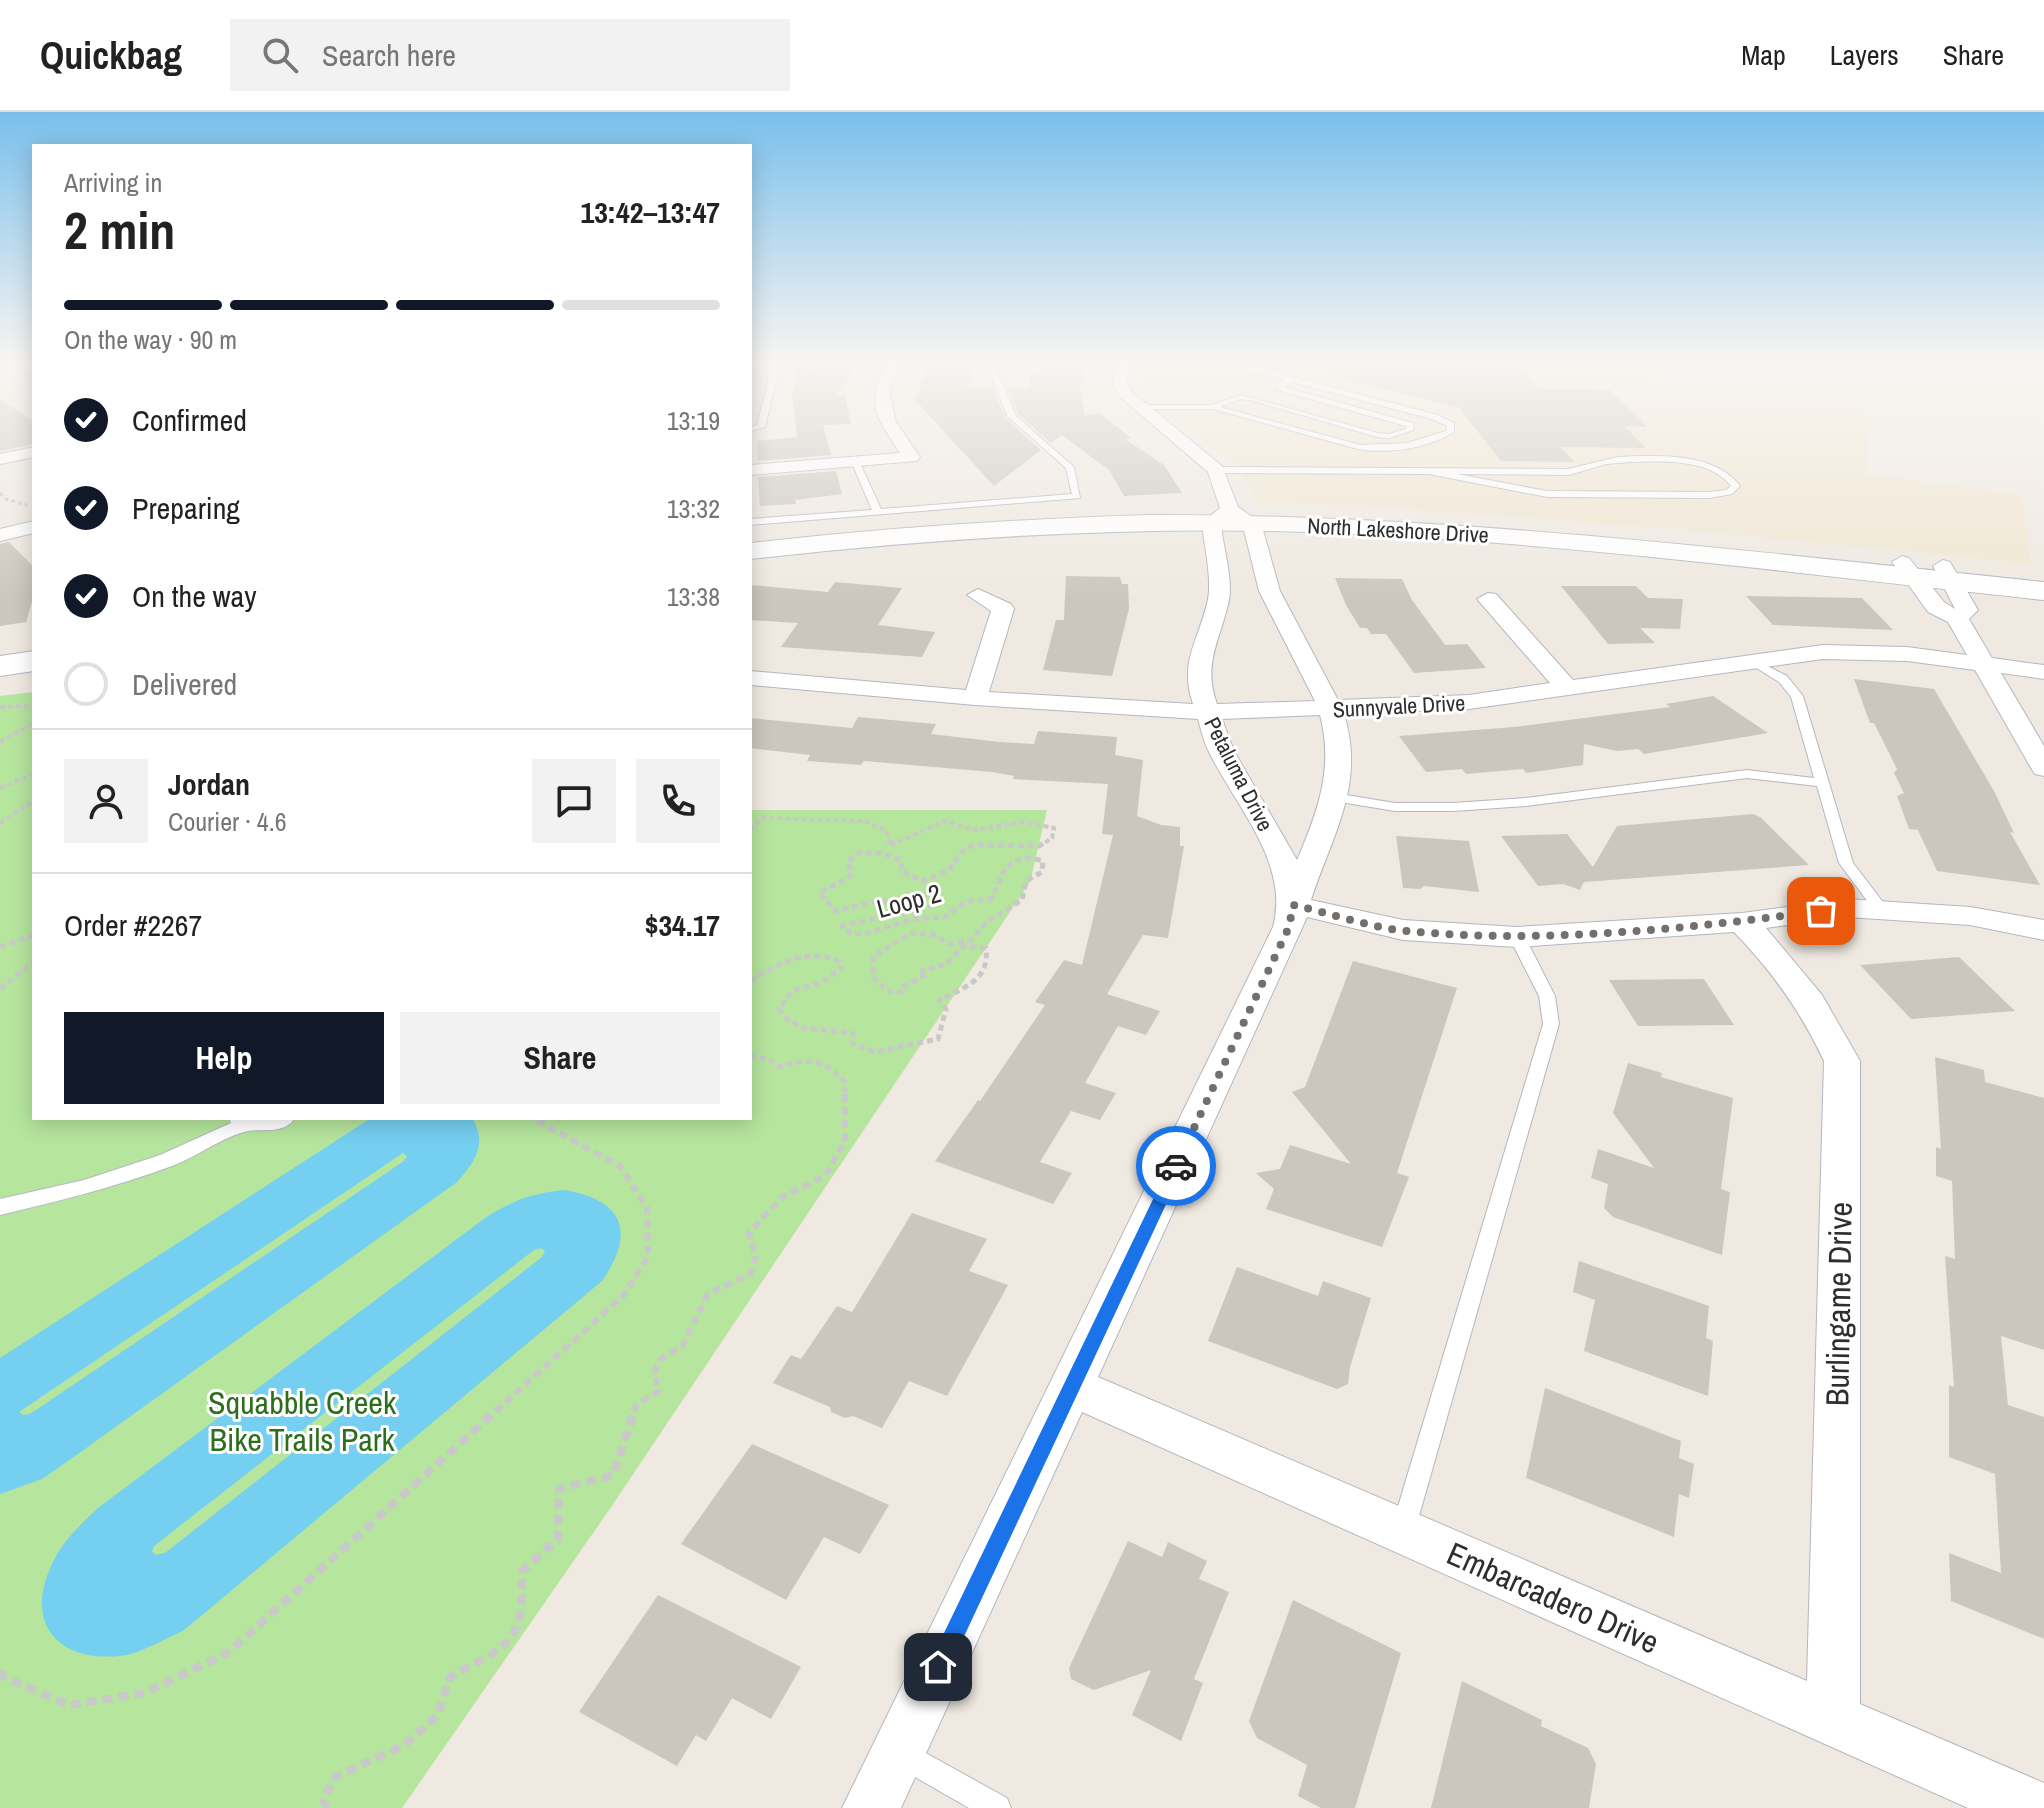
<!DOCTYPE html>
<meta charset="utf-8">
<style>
body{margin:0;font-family:"Archivo Narrow",sans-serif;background:#f2f2f2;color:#222;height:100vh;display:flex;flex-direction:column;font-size:30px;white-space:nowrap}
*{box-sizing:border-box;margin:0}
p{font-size:26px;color:#767676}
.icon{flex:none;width:44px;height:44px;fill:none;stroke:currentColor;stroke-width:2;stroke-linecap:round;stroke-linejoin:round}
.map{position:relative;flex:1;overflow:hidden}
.panel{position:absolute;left:32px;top:32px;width:720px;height:976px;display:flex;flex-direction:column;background:#fff;border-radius:0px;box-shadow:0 4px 20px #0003}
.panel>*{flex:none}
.pin{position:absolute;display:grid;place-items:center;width:68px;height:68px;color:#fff;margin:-34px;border-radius:16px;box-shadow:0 4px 12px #0006}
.courier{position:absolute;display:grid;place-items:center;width:80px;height:80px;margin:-40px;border:6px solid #1a73e8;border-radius:50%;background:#fff;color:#222;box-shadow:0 2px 10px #0007}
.summary em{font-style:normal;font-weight:800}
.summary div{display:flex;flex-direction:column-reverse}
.summary{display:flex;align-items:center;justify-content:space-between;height:136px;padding:0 32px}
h1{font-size:52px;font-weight:800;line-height:60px}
.bar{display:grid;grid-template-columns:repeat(4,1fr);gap:12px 8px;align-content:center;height:96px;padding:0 32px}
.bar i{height:10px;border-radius:6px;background:#e0e0e0}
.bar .on{background:#111827}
.bar p{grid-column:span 4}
.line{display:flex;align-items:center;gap:20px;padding:0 32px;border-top:2px solid #e0e0e0}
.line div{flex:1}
.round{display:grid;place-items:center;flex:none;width:84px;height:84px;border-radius:0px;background:#f2f2f2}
ol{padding:0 32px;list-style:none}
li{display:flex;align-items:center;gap:24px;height:88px}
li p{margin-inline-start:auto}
li .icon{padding:8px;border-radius:50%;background:#111827;color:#fff;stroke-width:4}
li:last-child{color:#767676}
li i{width:44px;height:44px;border:4px solid #e0e0e0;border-radius:50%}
.primary-button{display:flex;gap:16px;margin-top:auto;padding:16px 32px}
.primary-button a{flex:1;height:92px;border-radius:0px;background:#111827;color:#fff;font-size:32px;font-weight:800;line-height:92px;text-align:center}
.primary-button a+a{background:#f2f2f2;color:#222}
header{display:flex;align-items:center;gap:48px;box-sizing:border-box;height:112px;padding:0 40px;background:#fff;border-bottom:2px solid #e0e0e0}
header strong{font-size:38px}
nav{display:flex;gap:44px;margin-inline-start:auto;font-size:28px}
.search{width:560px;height:72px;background:#f2f2f2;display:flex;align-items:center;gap:20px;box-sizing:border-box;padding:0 28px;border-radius:0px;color:#767676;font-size:30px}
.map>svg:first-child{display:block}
</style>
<header>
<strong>Quickbag</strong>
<div class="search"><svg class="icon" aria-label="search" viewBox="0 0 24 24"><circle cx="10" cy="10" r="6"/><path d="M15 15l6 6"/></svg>Search here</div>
<nav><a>Map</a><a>Layers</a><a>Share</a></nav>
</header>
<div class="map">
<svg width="2044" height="1696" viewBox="0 0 2044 1696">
<rect width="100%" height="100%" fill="#efe9e1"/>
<path fill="#f0e6d1" d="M1140,251H1638L1656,253L1649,272L1866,298L1867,362L2021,383L2031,452L1702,419L1370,394L1258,391L1235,350L1162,301L1139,273Z"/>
<path fill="#b6e59e" d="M34,580V1006H750V698H1047L1030,770L609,1398L402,1696H0V584Z"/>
<path fill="#75cff0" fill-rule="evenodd" d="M371,1006H472C488,1031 475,1050 457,1070L75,1344L42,1367L0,1382V1246ZM403,1041L407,1044L404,1049L30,1302L23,1303L19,1300Z
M564,1078C624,1088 636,1120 602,1169L183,1519C164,1527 140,1542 120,1544C54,1550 23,1508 54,1448C64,1428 82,1411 98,1396L485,1106C511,1089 533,1081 564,1078ZM541,1136L545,1139L542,1145L165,1441L156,1443L152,1440L154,1434L534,1138Z"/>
<path fill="#cbc7bf" d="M795,251H806L809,260L815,251H857L836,283H845L851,312L823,313L831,343L758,349L757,329L797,325L792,279L795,276Z
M1050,251H1084L1080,277L1085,303L1100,301L1131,326L1125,327L1164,353L1182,381L1124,384L1109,358L1062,323L1051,331L1018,302L1008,276H1030L1031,262H1040L1042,253Z
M1326,251L1518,254L1539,277L1610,278L1648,315L1624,314L1646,336L1561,335L1574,350L1501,349L1459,296L1325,262Z
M929,252L968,253L966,258H974L966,276H993L1006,307L1041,338L994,374L915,288Z
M0,287L34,309V332L0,339Z
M836,359L842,382L795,388L796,392L760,394L758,365Z
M9,430L34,455V483L26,510L0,514V432Z
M1066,464L1120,465L1122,472H1128L1129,497L1112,564L1043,558L1056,508H1064Z
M1335,466L1402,467L1412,488L1445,533L1467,532L1486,556L1414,561L1386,522H1371L1367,516H1360L1346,493Z
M835,470L902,476L878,513L935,520L922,545L781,535L798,511L750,508V473L828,480Z
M1561,474H1636L1648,486L1683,487L1680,517L1640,516L1655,531L1608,532Z
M1746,484L1862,486L1893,518L1773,513Z
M1854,567L1934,577L1994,679L2014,721L2010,720L2040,773L1937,759L1918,718L1909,717L1897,684L1904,681L1894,661L1897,657L1874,611H1870Z
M1713,584L1768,621L1644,642L1638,637L1617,639L1584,632L1583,653L1526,661L1523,657L1466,662L1462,657L1426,660L1399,624L1514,615L1670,595L1666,592Z
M858,605L936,612L931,622L1000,630L1034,632L1038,619L1117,625L1115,643L1143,648L1137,704L1161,713L1180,715V734H1184L1168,826L1143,823L1107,882L1160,899L1146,923L1118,914L1085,971L1116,981L1100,1008L1071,999L1040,1050L1072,1061L1053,1092L935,1049L978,988L980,989L1045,893L1035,890L1064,848L1082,853L1113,723L1102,722L1108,672L1013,667L1014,664L992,660L864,649L861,653L807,649L810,643L750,636V606L852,616Z
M1753,702L1760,705L1809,753L1584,770L1580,778L1563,772L1538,774L1501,724L1567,722L1593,755L1617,714Z
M1396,724L1469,729L1479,780L1424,774L1420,777L1403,776Z
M1959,845L2015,899L1911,907L1860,853Z
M1353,849L1457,876L1397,1061L1409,1065L1382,1135L1266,1097L1274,1077L1256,1061L1280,1057L1290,1033L1351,1052L1292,980L1305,975Z
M1704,867L1734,913L1638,914L1609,868Z
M1935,945L1984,958L1985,970L2044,986V1238L2001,1224L2008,1293L2044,1305V1527L1951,1489L1949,1441L2001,1461L1995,1362L1949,1345V1273L1954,1275L1945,1144L1955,1147L1952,1069L1936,1064V1035L1941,1037Z
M1628,951L1662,961L1661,965L1733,986L1721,1077L1730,1080L1722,1143L1613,1105L1604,1096L1608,1072L1591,1066L1598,1037L1654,1056L1613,1001Z
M912,1101L987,1127L969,1159L1008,1173L947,1284L909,1269L882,1316L853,1304L845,1306L831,1300L830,1295L773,1271L791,1243L801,1247L837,1194L852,1200Z
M1579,1149L1709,1194L1706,1226L1713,1229L1708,1284L1584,1239L1595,1188L1573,1180Z
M1237,1155L1318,1184L1323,1169L1371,1186L1350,1255L1348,1272L1337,1277L1208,1229Z
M1545,1276L1681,1329L1679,1346L1694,1352L1689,1386L1679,1382L1674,1425L1526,1366Z
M752,1332L889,1393L860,1442L824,1425L786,1488L681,1432Z
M1128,1429L1162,1445L1168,1430L1207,1449L1199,1467L1229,1480L1194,1567L1203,1571L1181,1629L1132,1603L1151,1558L1094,1578L1071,1567L1069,1556Z
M658,1483L801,1555L771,1607L732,1586L706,1629L696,1623L677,1654L579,1600Z
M1293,1488L1401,1541L1355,1696H1321L1298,1684L1307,1653L1257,1626L1249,1609Z
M1462,1569L1542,1608L1541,1614L1588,1636L1596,1652L1589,1696H1431Z"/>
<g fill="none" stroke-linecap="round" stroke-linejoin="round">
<g stroke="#b4b7c1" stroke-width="2">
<path id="service" d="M782,251H790L777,266L765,315L750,319V315L757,313L769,266L750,263V259L771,263Z
M986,251H994L1016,304L1074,355L1080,386L750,413V407L872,398L851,349L855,346L859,349L881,397L1072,382L1066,356L1008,305Z
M1224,251H1236L1293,265L1438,303L1454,311V320C1427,337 1389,342 1358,337L1213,297H1139L1135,295L1139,293H1211L1241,283L1378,321L1389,322L1406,317V314L1277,278L1278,270L1284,268ZM1292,270L1432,307L1447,314L1446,319L1407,331L1361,333L1220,295L1241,287L1254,289L1377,325L1389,326L1414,318L1413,311L1284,275Z
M1618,345C1657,343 1715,340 1740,374L1732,382L1709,386L1547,385L1429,362L1216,361L1212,358L1216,355L1568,357ZM1630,350C1661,349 1710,346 1731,374L1726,378L1709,380L1547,379L1457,362L1569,363L1606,352Z
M1754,547L1787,564L1803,584L1853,751L1889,798L1886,801H1876L1839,751L1817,674L1747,666L1526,694L1453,699H1395L1334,689L1327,685L1334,681L1395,691H1453L1526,686L1747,658L1814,666L1791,585L1779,570L1750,552V548Z
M1517,820L1525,825L1555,884L1559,912L1415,1418L1412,1426L1403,1430L1394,1426L1391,1418L1543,912L1539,884L1509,825Z
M295,1006C283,1024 261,1015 244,1020C219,1027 196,1045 172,1054C116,1075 58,1089 0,1103V1087L84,1068L160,1043L231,1011L229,1006Z
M904,1629L1007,1686L1011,1696H969L894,1653L890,1643L894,1633Z"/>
</g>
<g stroke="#b4b7c1" stroke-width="2">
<path id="minor" d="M20,251H34V263L29,262Z
M887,251H901L889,279L896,310L920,345L917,349L750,363V353L900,341C875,303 866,294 887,251Z
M1115,251H1129L1127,271L1132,280L1222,354L1238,395L1261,411L1280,479L1338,588L1469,583L1550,571L1477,487L1488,481L1496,482L1573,568L1823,533L1907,535L1967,543L1948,510L1928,500L1892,450L1902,444L1909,446L1944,490L1955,497L1933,454L1943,448L1950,450L1978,498L1969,507L1992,546L2044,553V567L2001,561L2044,634V664L2035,662L2031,656L1975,558L1907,549L1823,547L1469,597L1344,602C1366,673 1332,723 1311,788L1403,808L1517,815L1742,801L1847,787L1970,795L2044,808V828L1970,813L1847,805L1766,816L1822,883L1860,949V1592L2044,1671V1696H1968L1082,1300L901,1696H842L1273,815C1290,752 1237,696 1210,642C1204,631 1201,618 1198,607L975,593L750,573V559L966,578L991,499L967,483L978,477L1011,492L1014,497L989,580L1193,592C1178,549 1200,527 1208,487C1212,465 1204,434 1202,411L1220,396L1208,360L1120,285L1113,271ZM1230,406L1243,414L1259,479L1315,589L1217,592C1202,551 1221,527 1229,488C1233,466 1223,435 1221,413ZM1320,603C1334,656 1318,699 1297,748L1234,639L1222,607ZM1307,805L1403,828L1517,835L1734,820C1772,859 1801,900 1824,949L1807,1569L1098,1265Z
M34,335V345L0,352V342Z
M34,409V421L0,429V417Z"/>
</g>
<g stroke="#b4b7c1" stroke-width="2">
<path id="secondary" d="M1148,403C1449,402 1746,439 2044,470V488C1800,462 1556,429 1310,420C1123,414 936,426 750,447V431C883,416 1015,407 1148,403Z
M34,539V559L0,564V544Z"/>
</g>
<path stroke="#c9c9c9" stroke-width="3" stroke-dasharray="4 3" stroke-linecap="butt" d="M0,381L6,387L27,393"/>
<path stroke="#c9c9c9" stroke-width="4" stroke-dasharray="5 3" stroke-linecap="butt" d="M0,595L34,594
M0,630L34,611
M0,676L34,662
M0,711L34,689
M750,718L762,706L864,709L886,718L890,733
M891,733L945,709L976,718L1023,710L1054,716L1052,726L1041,733"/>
<path stroke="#c9c9c9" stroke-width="5" stroke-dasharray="6 4" stroke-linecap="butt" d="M889,731H898
M0,835L34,823
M750,869C781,851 803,836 839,849L842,856L822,870L792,879L779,897L787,907L803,916L853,921L852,931L874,940L938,927L946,897L939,888C964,876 990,868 986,836L964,834L946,852L922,859L927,862L903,875L902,880L887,879L873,865V845L911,821L933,823L951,832L972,827L986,810L1022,788L1026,769L1042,760L1043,749L1031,746L1014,748L1004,759L992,786L965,790L945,805L913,807L868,821L852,822L842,814L931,794L933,784L893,791L880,788L836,799L819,781L848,766L852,760L847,751L858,741H882L901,748L902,760L923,769L949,758L961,740L974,733L1039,734L1044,731
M0,877L34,849
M750,944L769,947L778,955C808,945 823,947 845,970V983"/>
<path stroke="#c9c9c9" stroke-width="6" stroke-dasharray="8 5" stroke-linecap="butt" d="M496,1299L623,1184L648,1145L647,1096L620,1054L532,1006
M634,1299L636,1293L659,1279L654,1261L661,1247L682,1234L708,1182L750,1162L756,1145L749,1121L782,1085L825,1064L845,1029V981"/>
<path stroke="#c9c9c9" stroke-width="8" stroke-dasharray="10 6" stroke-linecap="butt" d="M0,1559L4,1565L69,1593L145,1581L229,1540L498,1297
M327,1696L323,1688L335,1665L404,1633L438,1603L450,1565C510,1531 524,1534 522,1459L558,1427L559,1377L613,1363L635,1297"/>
<use href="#service" fill="#fff" fill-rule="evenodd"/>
<use href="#minor" fill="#fff" fill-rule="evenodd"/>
<use href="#secondary" fill="#fff" fill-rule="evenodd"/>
</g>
<linearGradient id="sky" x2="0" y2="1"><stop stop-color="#7abfeb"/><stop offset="0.51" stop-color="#f8f5f2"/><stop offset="1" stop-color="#f8f5f2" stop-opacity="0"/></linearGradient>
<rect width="2044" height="488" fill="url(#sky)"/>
<path fill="#1a73e8" d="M1176,1048L1184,1054L946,1563L938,1566L931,1563L928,1555L931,1548L1169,1054Z"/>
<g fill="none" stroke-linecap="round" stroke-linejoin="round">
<path stroke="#726f6d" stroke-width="8" stroke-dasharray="0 14.4" d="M1176,1054L1289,815L1293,793C1329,801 1368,815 1406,819C1543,832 1685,817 1821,799"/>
</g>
<g text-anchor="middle" stroke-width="6" stroke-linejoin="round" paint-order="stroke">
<g font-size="22" fill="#2e2e2e" stroke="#fff">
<text transform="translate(1398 418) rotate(3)" y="8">North Lakeshore Drive</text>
<text transform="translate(1399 594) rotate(-3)" y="8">Sunnyvale Drive</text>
<text transform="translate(1239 662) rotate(63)" y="8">Petaluma Drive</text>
</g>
<g font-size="26" fill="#2e2e2e" stroke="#fff">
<text transform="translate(909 789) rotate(-15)" y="9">Loop 2</text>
</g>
<g font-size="32" fill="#2e2e2e" stroke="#fff">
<text transform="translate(1839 1192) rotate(-89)" y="11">Burlingame Drive</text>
<text transform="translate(1553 1486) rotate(24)" y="11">Embarcadero Drive</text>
</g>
<g font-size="32" fill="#2c6e1b" stroke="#fff">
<text x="302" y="1302">Squabble Creek<tspan x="302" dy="37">Bike Trails Park</tspan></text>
</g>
</g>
</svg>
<div class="pin" style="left:1821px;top:799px;background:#ea580c"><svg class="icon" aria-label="bag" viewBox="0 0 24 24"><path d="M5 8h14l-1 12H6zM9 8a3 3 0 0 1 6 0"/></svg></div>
<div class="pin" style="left:938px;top:1555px;background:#1f2937"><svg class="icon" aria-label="home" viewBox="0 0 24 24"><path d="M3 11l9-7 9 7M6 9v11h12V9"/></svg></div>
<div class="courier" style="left:1176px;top:1054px"><svg class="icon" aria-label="car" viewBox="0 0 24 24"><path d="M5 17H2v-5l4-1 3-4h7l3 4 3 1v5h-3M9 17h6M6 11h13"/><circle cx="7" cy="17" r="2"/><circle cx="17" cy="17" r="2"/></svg></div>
<section class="panel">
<div class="summary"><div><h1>2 min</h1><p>Arriving in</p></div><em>13:42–13:47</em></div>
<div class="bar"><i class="on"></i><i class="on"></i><i class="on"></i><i></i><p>On the way · 90 m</p></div>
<ol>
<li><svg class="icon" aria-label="check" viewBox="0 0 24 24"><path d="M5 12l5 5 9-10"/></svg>Confirmed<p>13:19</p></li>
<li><svg class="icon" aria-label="check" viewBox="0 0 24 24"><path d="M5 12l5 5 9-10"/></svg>Preparing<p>13:32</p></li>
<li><svg class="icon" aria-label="check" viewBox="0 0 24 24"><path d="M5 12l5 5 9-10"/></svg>On the way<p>13:38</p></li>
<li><i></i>Delivered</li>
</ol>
<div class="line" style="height:144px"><a class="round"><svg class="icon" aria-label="person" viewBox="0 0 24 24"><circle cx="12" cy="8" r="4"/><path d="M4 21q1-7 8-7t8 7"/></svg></a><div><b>Jordan</b><p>Courier · 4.6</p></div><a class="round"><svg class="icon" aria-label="chat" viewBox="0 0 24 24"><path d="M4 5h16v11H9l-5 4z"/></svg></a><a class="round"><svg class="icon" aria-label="phone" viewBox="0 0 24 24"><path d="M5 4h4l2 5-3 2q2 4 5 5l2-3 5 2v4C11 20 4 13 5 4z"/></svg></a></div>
<div class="line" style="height:104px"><div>Order #2267</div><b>$34.17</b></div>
<div class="primary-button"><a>Help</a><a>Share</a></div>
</section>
</div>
